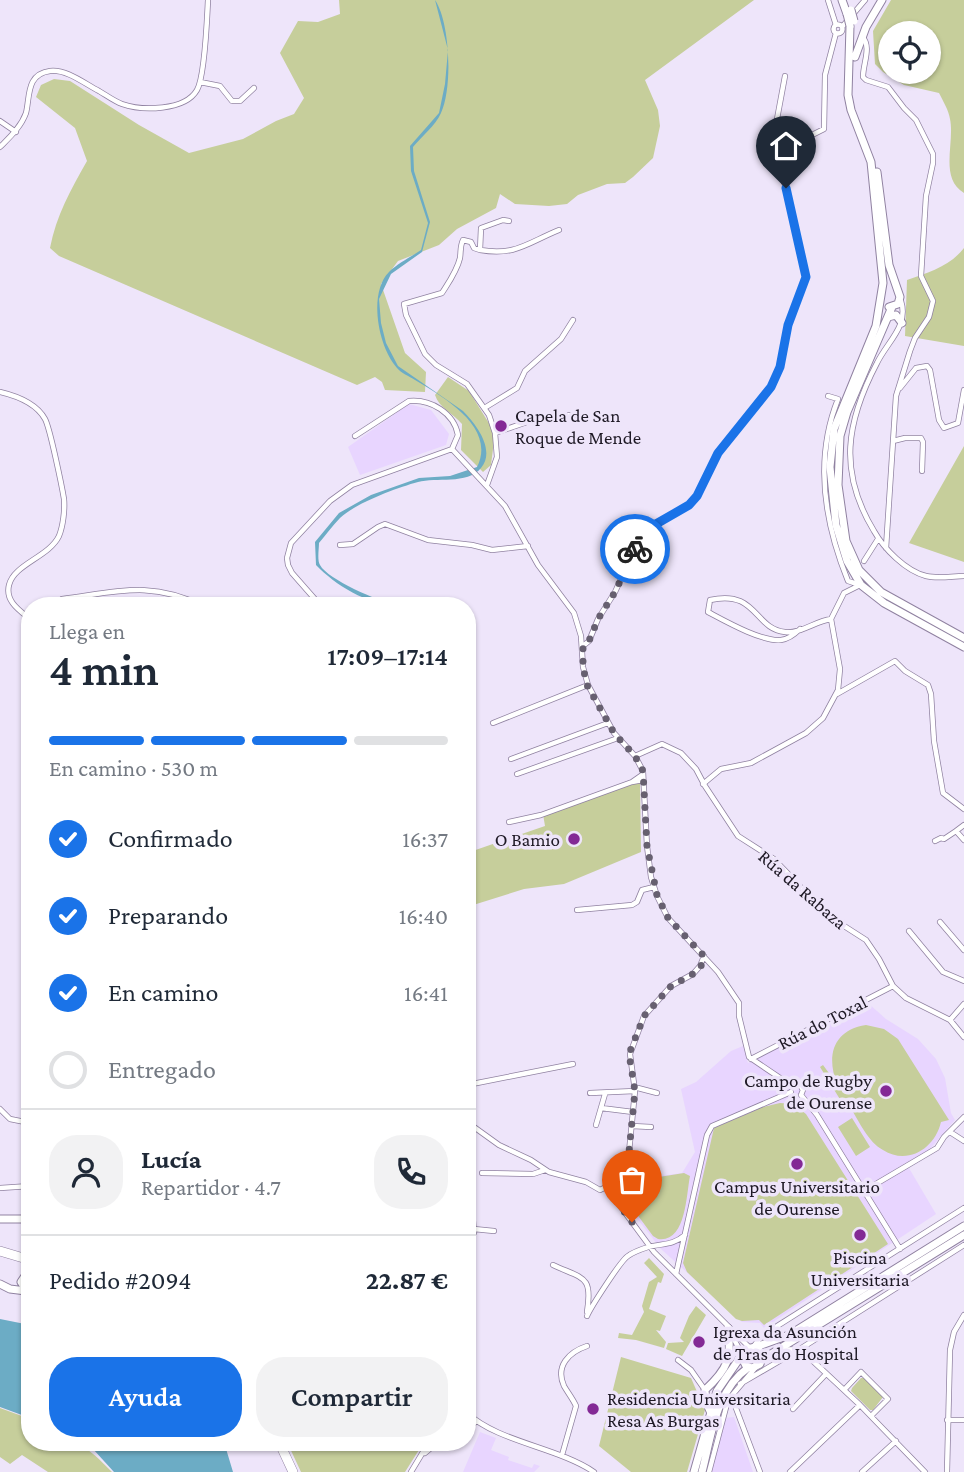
<!DOCTYPE html>
<html lang="es">
<meta charset="utf-8">
<style>
body{margin:0;font-family:"Crimson Pro",serif;background:#f2f2f3;color:#1f2937;height:100vh;display:flex;flex-direction:column;font-size:26px;white-space:nowrap}
*{box-sizing:border-box;margin:0}
p{font-size:23px;color:#747a83}
.icon{flex:none;width:38px;height:38px;fill:none;stroke:currentColor;stroke-width:2;stroke-linecap:round;stroke-linejoin:round}
.map{position:relative;flex:1;overflow:hidden}
.panel{position:absolute;left:21px;top:597px;width:455px;height:854px;display:flex;flex-direction:column;background:#fff;border-radius:28px;box-shadow:0 2px 5px #0004}
.panel>*{flex:none}
.buttons{position:absolute;left:878px;top:21px;display:grid;gap:14px}
.buttons a{display:grid;place-items:center;width:63px;height:63px;border-radius:50%;background:#fff;box-shadow:0 2px 5px #0004;font-size:35px}
.pin{position:absolute;display:grid;place-items:center;width:60px;height:60px;color:#fff;margin:-72px -30px;border-radius:50% 50% 50% 0;rotate:-45deg;box-shadow:0 0 7px #0007}
.pin .icon{rotate:45deg}
.courier{position:absolute;display:grid;place-items:center;width:70px;height:70px;margin:-35px;border:5px solid #1a73e8;border-radius:50%;background:#fff;color:#222;box-shadow:0 2px 9px #0007}
.overview em{font-style:normal;font-weight:600}
.overview div{display:flex;flex-direction:column-reverse}
.overview{display:flex;align-items:center;justify-content:space-between;height:119px;padding:0 28px}
h1{font-size:46px;font-weight:600;line-height:52px}
.bar{display:grid;grid-template-columns:repeat(4,1fr);gap:10px 7px;align-content:center;height:84px;padding:0 28px}
.bar i{height:9px;border-radius:5px;background:#e0e1e3}
.bar .on{background:#1a73e8}
.bar p{grid-column:span 4}
.line{display:flex;align-items:center;gap:18px;padding:0 28px;border-top:2px solid #e0e1e3}
.line div{flex:1}
.round{display:grid;place-items:center;flex:none;width:74px;height:74px;border-radius:28px;background:#f2f2f3}
ol{padding:0 28px;list-style:none}
li{display:flex;align-items:center;gap:21px;height:77px}
li p{margin-inline-start:auto}
li .icon{padding:7px;border-radius:50%;background:#1a73e8;color:#fff;stroke-width:4}
li:last-child{color:#747a83}
li i{width:38px;height:38px;border:4px solid #e0e1e3;border-radius:50%}
.action{display:flex;gap:14px;margin-top:auto;padding:14px 28px}
.action a{flex:1;height:80px;border-radius:28px;background:#1a73e8;color:#fff;font-size:28px;font-weight:600;line-height:80px;text-align:center}
.action a+a{background:#f2f2f3;color:#1f2937}
.map>svg:first-child{display:block}
</style>
<div class="map">
<svg width="964" height="1472" viewBox="0 0 964 1472">
<rect width="100%" height="100%" fill="#eee5fa"/>
<path fill="#e8d5ff" d="M409,404L431,410L449,434L446,445L360,475L348,447Z
M868,1003L886,1019L918,1039L936,1059L945,1078L951,1113L955,1120L929,1150L906,1163L936,1214L764,1328L760,1323L742,1322L661,1249L613,1188V1182L618,1173L624,1170L660,1176L682,1173L695,1152L681,1089L696,1082L731,1051L743,1046L748,1063Z
M734,1417L753,1472H709L724,1418Z
M480,1432L496,1438L491,1450L509,1457L508,1460L532,1468L534,1464L540,1466L534,1472H463Z"/>
<path fill="#c6ce9b" fill-rule="evenodd" d="M339,0H754L645,80L658,110L660,126L653,158L633,177L625,183L607,184L578,195L567,204L549,206L515,204L500,194L496,208L457,229L439,245L398,261L381,284L405,353L426,372L425,392L385,390L382,382L375,377L357,385L59,256L50,248C56,216 71,189 87,161L75,128L36,97L41,85L54,79L70,81L139,125L189,153L243,139L276,121L294,114L304,98L280,53L298,21L318,22L340,14Z
M891,0H964V193C939,178 955,143 950,119C949,111 943,101 939,93L904,85L883,72L875,64L873,31ZM891,33H929V72H891Z
M964,248V346L905,336L907,280C929,272 949,267 964,248Z
M448,377L469,391L495,433L491,465L483,472L461,450L462,424C453,413 439,408 435,395Z
M964,446V562L909,543Z
M640,779L641,852L564,884L524,889L470,906L467,900V853L545,826L543,814Z
M866,1025L884,1029L898,1039L949,1120L941,1122C935,1148 908,1166 883,1150C868,1142 859,1121 850,1107L846,1109L820,1067L823,1065L837,1084C826,1056 833,1030 866,1025Z
M780,1103L793,1104L806,1114L888,1244L764,1325L759,1320L742,1321L736,1319L687,1272L683,1263L714,1128L763,1107Z
M852,1118L870,1147L856,1156L838,1127Z
M624,1171L659,1177L684,1173L690,1176C686,1196 686,1243 658,1239L653,1236L616,1186V1178Z
M649,1258L664,1274L661,1283L658,1282L649,1309L666,1316L660,1331L656,1330L666,1342L664,1348L636,1340L618,1338L619,1333L632,1335L644,1312L642,1306L649,1282L657,1277L644,1263Z
M696,1306L706,1315L682,1356L666,1349L668,1343L684,1342L680,1338L689,1316Z
M621,1357L691,1378L705,1410L687,1472H631L599,1446Z
M861,1378H864L883,1397L873,1410H870L851,1391L852,1388Z
M0,1408L30,1419V1442C77,1442 78,1437 112,1472H48L22,1455L10,1464L0,1457Z
M287,1442H424L405,1472H301Z"/>
<path fill="#6cacc5" d="M435,0C450,22 453,87 441,113C436,125 421,137 413,147L414,171L430,222L422,252L391,274L379,299L381,323L386,343L398,366L463,411C476,424 496,450 481,468C467,485 436,477 418,482C396,488 356,503 340,518C332,526 326,535 319,543C319,549 317,560 320,565C328,580 379,601 395,605C368,605 335,585 316,565L315,542L339,513L371,495L419,478L450,476L477,467C497,427 443,397 415,380C409,376 401,373 397,368C378,347 368,293 389,272C398,263 411,257 421,250L428,223L411,171L410,146L439,113L445,84L448,50Z
M0,1319L30,1325V1418L0,1407Z
M79,1442H224L233,1472H114L93,1449Z"/>
<g fill="none" stroke-linecap="round" stroke-linejoin="round">
<g stroke="#9082a1" stroke-width="6">
<path id="street" d="M828,0L836,25
M833.5 29a4.5 4.5 0 1 1 9 0a4.5 4.5 0 1 1-9 0Z
M842,27L865,0
M862,36C872,47 863,63 863,77L866,80L888,87L904,108L916,120L933,154V163L926,196L921,276L933,301L929,317L915,338L910,351L896,396L886,548
M200,82L220,86L232,101H240L254,88
M0,121L16,132
M773,137L814,134L824,129L825,75L836,33
M0,147C10,137 21,127 26,113C30,97 26,74 50,71C67,69 85,84 99,91C106,95 114,101 122,104C142,111 185,111 197,90C205,76 207,19 208,0
M480,250C516,256 527,243 559,230
M901,301C909,326 887,342 877,363C846,422 838,472 874,531C884,549 906,571 926,576C938,579 952,576 964,576
M900,388L916,368L927,366L930,370L939,420L944,428L958,423L964,390
M0,392C17,396 36,403 45,419C50,428 62,487 64,499C65,510 63,526 59,536C49,557 14,564 9,585C5,601 19,610 30,619
M828,396L838,399C814,459 824,522 848,581L860,585
M486,407L517,388L525,371L561,339L573,320
M495,433L527,422L532,415H577
M355,436L409,401C431,399 454,413 458,435L452,449
M893,441L905,438H921L923,442L922,471
M452,449L505,506L538,565L574,613L581,636L583,667L588,685L614,733L635,756L643,771L647,846L651,877L657,896L668,918L718,972L739,1003V1016L749,1057L792,1086
M487,485L497,457L495,433L489,415L467,384L436,365L425,354L406,315L404,304L442,293C449,282 457,271 460,258C461,251 460,246 463,240L471,242L474,248L480,250L481,228L503,220L509,221
M340,545L353,544L378,527L385,524L428,540L472,545L492,550L528,546
M864,561L878,539
M56,606L62,599C117,592 150,580 203,606
M254,606L303,602L312,606
M321,606L292,573L288,565L287,558L291,543L330,501L352,485L452,449
M800,629C794,635 789,639 781,640C762,642 725,621 708,612L710,600C757,589 754,629 785,632C800,634 816,621 831,619
M583,646L589,641L598,619L615,592L640,538L649,528L689,505L697,496L718,452L771,388L780,367L788,325L806,277L786,188L772,146L785,76
M837,694L895,661L905,671L928,685L931,694L934,741L943,793L964,809
M493,723L588,685
M635,756L662,744L681,753L696,769L705,786L738,836L774,859L817,904L841,924L866,940L879,959L893,986L906,998L950,1020L964,1037
M511,759L608,723
M517,774L618,738
M642,775L632,782L643,780
M703,784L721,769L751,763L806,733L823,718L838,690L840,669L831,619L844,593L860,585
M509,822L541,815L632,782
M964,825L956,831L964,840
M935,841L941,838L944,839L956,831
M577,910L632,905L637,902L642,890L654,887
M940,922L964,950
M909,931L943,972L964,981
M950,1020L964,1004
M751,1059L893,986
M467,1085L573,1064
M634,1087L657,1093
M791,1087L795,1084L800,1085L803,1090L801,1095
M590,1093L635,1091
M801,1095L817,1115L900,1249
M601,1108L633,1112
M0,1109L10,1119L30,1123
M467,1122L499,1145L531,1160L549,1172L586,1182L600,1190L606,1187
M596,1125L605,1094
M632,1126L651,1127
M950,1132L964,1141
M482,1173L533,1174L545,1170
M606,1187L629,1152L635,1091L630,1054L644,1016L671,986L693,974L700,966L704,956
M606,1187L654,1252L749,1347
M0,1188L30,1186
M864,1191L937,1148L944,1137L964,1117
M467,1218V1271
M474,1229L494,1231
M469,1237L474,1233L469,1170L471,1127
M553,1265C583,1279 593,1275 587,1312
M676,1274L707,1135L712,1126L791,1092
M587,1316C591,1307 621,1260 628,1256C633,1252 642,1249 648,1247C663,1243 672,1246 685,1235
M730,1332L742,1354
M736,1333L762,1335
M753,1347L763,1335L964,1208
M800,1349L860,1405L925,1472
M780,1350L799,1349
M678,1360L691,1370L705,1390
M740,1384L800,1349L964,1245
M844,1390L861,1372L888,1399L871,1416
M733,1394L734,1403L760,1472
M793,1409L826,1374
M467,1413C498,1442 557,1447 594,1472
M947,1420H964
M467,1428L477,1421
M425,1453L438,1442
M562,1455L576,1406C573,1399 568,1393 564,1386C555,1366 569,1352 587,1346
M411,1472L429,1442
M709,1472L728,1400L756,1367
M790,1472L860,1405
M862,1472L896,1441
M947,1472L950,1350L954,1332L964,1315"/>
</g>
<g stroke="#9082a1" stroke-width="9">
<path id="secondary" d="M0,1219H30
M0,1284L10,1289L26,1291
M26,1290L21,1282L25,1276L30,1275"/>
</g>
<g stroke="#9082a1" stroke-width="9">
<path id="primary" d="M842,0L847,14
M850,26L848,95L851,110L871,162L883,283L876,326L834,429L830,467L836,525L847,561L861,585L884,603L964,647
M855,57L866,27L882,0
M877,172L889,265L900,297L898,304L889,307
M892,307L847,412L840,436L838,485L846,541L859,570L881,592L964,638
M888,317L896,315L902,323
M756,1347L789,1335L964,1226
M763,1359L964,1235
M710,1411L706,1402L705,1390C728,1369 732,1358 728,1328
M694,1472L717,1391L746,1349L756,1347L763,1355L760,1364L752,1368L746,1366L742,1358
M702,1472C712,1434 715,1391 749,1367"/>
</g>
<g stroke="#9082a1" stroke-width="10">
<path id="highway" d="M0,1251L30,1260
M279,1442L293,1472"/>
</g>
<use href="#street" stroke="#fff" stroke-width="4.5"/>
<use href="#secondary" stroke="#fff" stroke-width="7"/>
<use href="#primary" stroke="#fff" stroke-width="7"/>
<use href="#highway" stroke="#fff" stroke-width="9"/>
<g stroke="#9082a1" stroke-width="9" stroke-linecap="butt">
<path id="primary-bridge" d="M851,10L854,21
M847,14L850,26"/>
</g>
<use href="#primary-bridge" stroke="#fff" stroke-width="7"/>
</g>
<g fill="none" stroke-linecap="round" stroke-linejoin="round">
<path stroke="#676070" stroke-width="7" stroke-dasharray="0 12.6" d="M632,1222L606,1187L629,1152L635,1091L629,1054L644,1016L671,986L693,974L701,966L704,956L668,918L657,895L647,846L643,771L635,756L614,733L587,685L583,667V646L589,641L598,619L615,592L635,549"/>
<path stroke="#1a73e8" stroke-width="9" d="M635,549L649,528L689,505L697,496L718,453L771,387L780,367L788,325L806,277L786,188"/>
</g>
<g fill="#832995" stroke="#eee5fa" stroke-width="2.5">
<circle cx="501" cy="426" r="7"/>
<circle cx="574" cy="839" r="7"/>
<circle cx="886" cy="1091" r="7"/>
<circle cx="797" cy="1164" r="7"/>
<circle cx="860" cy="1235" r="7"/>
<circle cx="699" cy="1342" r="7"/>
<circle cx="593" cy="1409" r="7"/>
</g>
<g text-anchor="middle" stroke-width="7" stroke-linejoin="round" paint-order="stroke">
<g font-size="19" fill="#1e1925" stroke="#eee5fa" text-anchor="start">
<text x="515" y="422">Capela de San<tspan x="515" dy="22">Roque de Mende</tspan></text>
<text x="560" y="846" text-anchor="end">O Bamio</text>
<text x="872" y="1087" text-anchor="end">Campo de Rugby<tspan x="872" dy="22">de Ourense</tspan></text>
<text x="797" y="1193" text-anchor="middle">Campus Universitario<tspan x="797" dy="22">de Ourense</tspan></text>
<text x="860" y="1264" text-anchor="middle">Piscina<tspan x="860" dy="22">Universitaria</tspan></text>
<text x="713" y="1338">Igrexa da Asunción<tspan x="713" dy="22">de Tras do Hospital</tspan></text>
<text x="607" y="1405">Residencia Universitaria<tspan x="607" dy="22">Resa As Burgas</tspan></text>
</g>
<g font-size="19" fill="#1e1925" stroke="#eee5fa">
<text transform="translate(803 889) rotate(41)" y="7">Rúa da Rabaza</text>
<text transform="translate(822 1022) rotate(-27)" y="7">Rúa do Toxal</text>
</g>
</g>
</svg>
<div class="buttons">
<a><svg class="icon" aria-label="locate" viewBox="0 0 24 24"><circle cx="12" cy="12" r="6"/><path d="M12 2v4M12 18v4M2 12h4M18 12h4"/></svg></a>
</div>
<div class="pin" style="left:632px;top:1222px;background:#ea580c"><svg class="icon" aria-label="bag" viewBox="0 0 24 24"><path d="M5 8h14l-1 12H6zM9 8a3 3 0 0 1 6 0"/></svg></div>
<div class="pin" style="left:786px;top:188px;background:#1f2937"><svg class="icon" aria-label="home" viewBox="0 0 24 24"><path d="M3 11l9-7 9 7M6 9v11h12V9"/></svg></div>
<div class="courier" style="left:635px;top:549px"><svg class="icon" aria-label="bike" viewBox="0 0 24 24"><circle cx="6" cy="16" r="4"/><circle cx="18" cy="16" r="4"/><path d="M6 16l4-8h5l3 8M10 8l3 8H6M13 5h3"/></svg></div>
<section class="panel">
<div class="overview"><div><h1>4 min</h1><p>Llega en</p></div><em>17:09–17:14</em></div>
<div class="bar"><i class="on"></i><i class="on"></i><i class="on"></i><i></i><p>En camino · 530 m</p></div>
<ol>
<li><svg class="icon" aria-label="check" viewBox="0 0 24 24"><path d="M5 12l5 5 9-10"/></svg>Confirmado<p>16:37</p></li>
<li><svg class="icon" aria-label="check" viewBox="0 0 24 24"><path d="M5 12l5 5 9-10"/></svg>Preparando<p>16:40</p></li>
<li><svg class="icon" aria-label="check" viewBox="0 0 24 24"><path d="M5 12l5 5 9-10"/></svg>En camino<p>16:41</p></li>
<li><i></i>Entregado</li>
</ol>
<div class="line" style="height:126px"><a class="round"><svg class="icon" aria-label="person" viewBox="0 0 24 24"><circle cx="12" cy="8" r="4"/><path d="M4 21q1-7 8-7t8 7"/></svg></a><div><b>Lucía</b><p>Repartidor · 4.7</p></div><a class="round"><svg class="icon" aria-label="phone" viewBox="0 0 24 24"><path d="M5 4h4l2 5-3 2q2 4 5 5l2-3 5 2v4C11 20 4 13 5 4z"/></svg></a></div>
<div class="line" style="height:91px"><div>Pedido #2094</div><b>22.87 €</b></div>
<div class="action"><a>Ayuda</a><a>Compartir</a></div>
</section>
</div>
